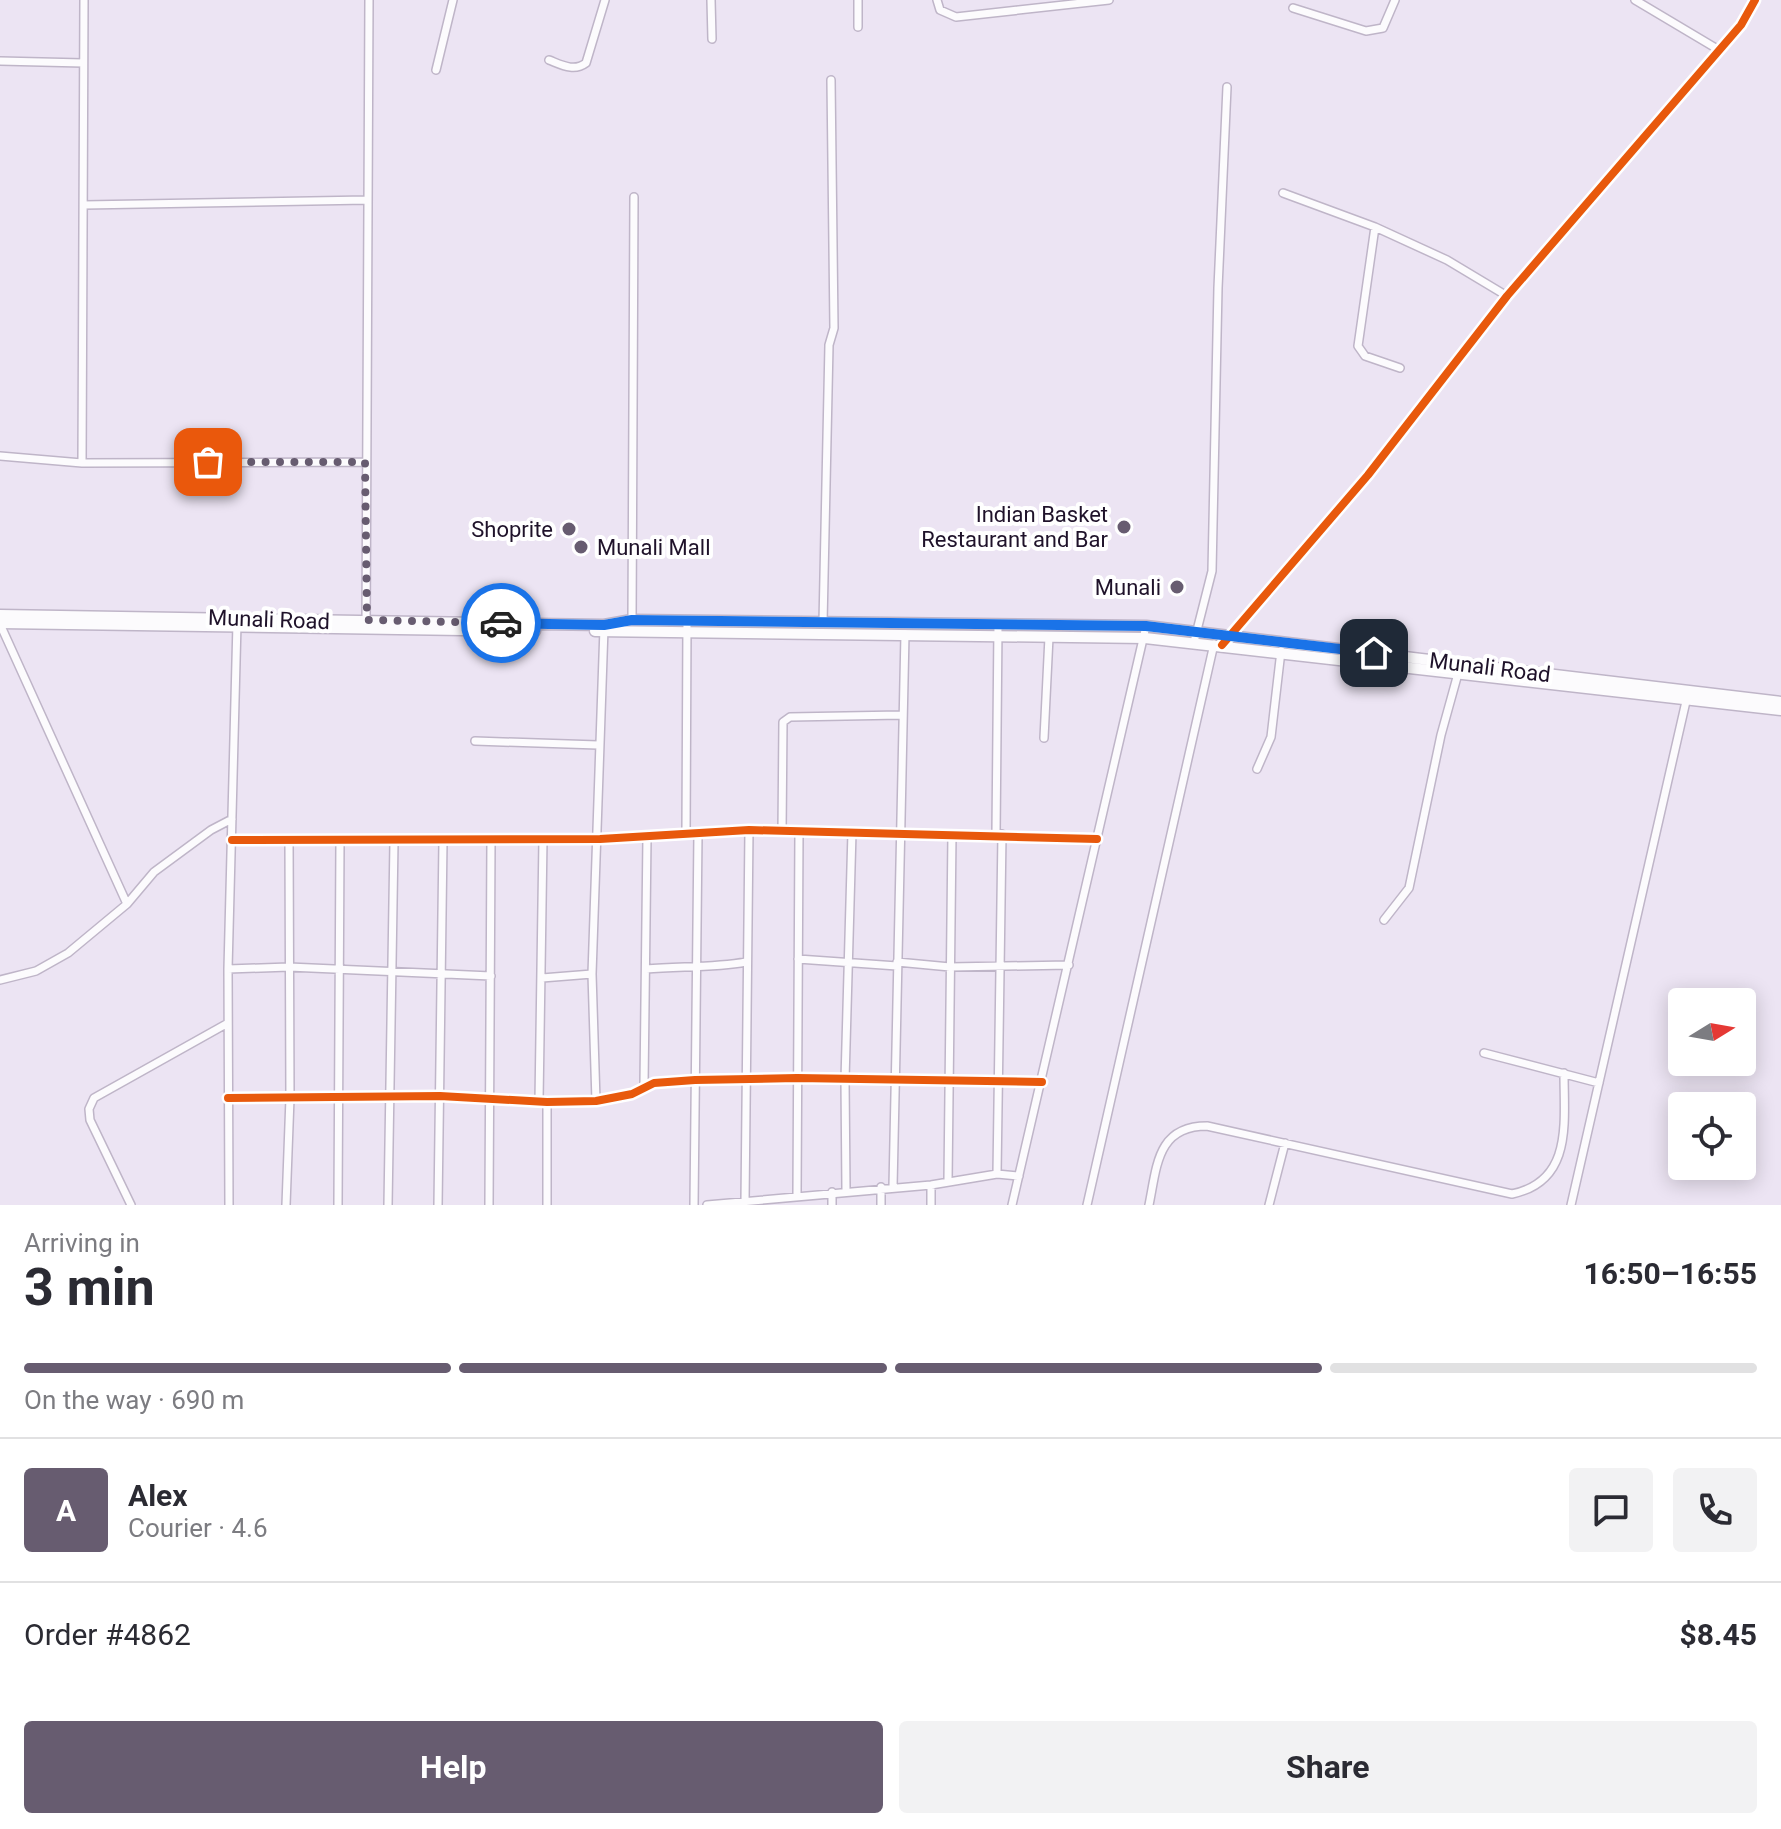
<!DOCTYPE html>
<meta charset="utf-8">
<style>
body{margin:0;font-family:Roboto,sans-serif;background:#f2f2f3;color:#2b2b33;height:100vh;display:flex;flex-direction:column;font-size:30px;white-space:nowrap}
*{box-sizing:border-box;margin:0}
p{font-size:26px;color:#7c7c81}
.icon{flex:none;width:44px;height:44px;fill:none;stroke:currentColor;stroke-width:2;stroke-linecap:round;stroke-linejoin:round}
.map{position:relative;height:1205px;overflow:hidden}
.drawer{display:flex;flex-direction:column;background:#fff;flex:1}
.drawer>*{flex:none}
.needle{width:52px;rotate:79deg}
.buttons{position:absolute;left:1668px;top:988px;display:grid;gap:16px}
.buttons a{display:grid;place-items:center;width:88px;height:88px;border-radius:8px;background:#fff;box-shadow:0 4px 20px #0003;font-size:40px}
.pin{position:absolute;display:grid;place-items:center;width:68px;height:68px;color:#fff;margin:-34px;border-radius:16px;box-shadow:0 4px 12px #0006}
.courier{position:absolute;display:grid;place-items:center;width:80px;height:80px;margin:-40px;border:6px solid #1a73e8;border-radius:50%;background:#fff;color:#222;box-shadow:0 2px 10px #0007}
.summary em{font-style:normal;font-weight:700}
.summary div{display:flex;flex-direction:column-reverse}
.summary{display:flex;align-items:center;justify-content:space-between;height:136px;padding:0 24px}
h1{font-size:52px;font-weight:700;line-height:60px}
.bar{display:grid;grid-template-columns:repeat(4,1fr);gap:12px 8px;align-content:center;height:96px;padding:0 24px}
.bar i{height:10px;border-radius:6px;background:#e1e1e2}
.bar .on{background:#675c70}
.bar p{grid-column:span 4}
.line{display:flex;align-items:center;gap:20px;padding:0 24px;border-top:2px solid #e1e1e2}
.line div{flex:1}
.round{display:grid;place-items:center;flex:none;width:84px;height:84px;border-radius:8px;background:#f2f2f3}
.cta{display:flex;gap:16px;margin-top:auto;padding:16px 24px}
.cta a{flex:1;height:92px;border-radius:8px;background:#675c70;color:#fff;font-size:32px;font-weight:700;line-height:92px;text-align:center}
.cta a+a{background:#f2f2f3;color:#2b2b33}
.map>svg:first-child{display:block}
</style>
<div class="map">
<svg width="1781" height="1205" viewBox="0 0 1781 1205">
<rect width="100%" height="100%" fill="#ece4f3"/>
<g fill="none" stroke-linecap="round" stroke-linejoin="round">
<g stroke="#bfb5c8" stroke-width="10">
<path id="street" d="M711,0L712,39
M858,0V27
M937,0L940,10L956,17L1109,0
M1635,0L1719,50
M1293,8L1366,31L1383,28L1395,0
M549,60C562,65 574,72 586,63L605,0
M0,61L83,63
M436,70L453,0
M1283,193L1375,227
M84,205L367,200
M1400,368L1365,356L1358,346L1375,227L1447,260L1507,296
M0,456L82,463L365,462
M82,463L84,0
M632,620L634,197
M823,623L829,345L834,328L831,80
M0,624L127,904
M366,626L369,0
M1194,642L1212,571L1218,288L1227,87
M1222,645L1368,475L1507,296L1741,25L1755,0
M1044,738L1049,637
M475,741L598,745
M1257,769L1271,737L1281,651
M782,832L783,722L790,717L901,715
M686,834L687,622
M996,834L998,626
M232,840L600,839L749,830L1097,839
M1384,920L1409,888L1441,735L1459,670
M798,959L897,966
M897,962L950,967L1069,965
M228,969L289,967L491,976
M646,969C680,966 713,968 746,962
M542,978L592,974
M0,980L36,971L68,953L127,904L154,872L211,830L232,819
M1484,1053L1599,1083
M644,1085L647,837
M228,1098L440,1096L547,1102L596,1101L632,1094L654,1083L695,1080L797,1078L1042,1082
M539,1101L543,839
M596,1101L592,974L604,628
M547,1102V1205
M997,1174L1002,834
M948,1181L952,834
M931,1185V1205
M881,1187V1205
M893,1187L905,634
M846,1190L845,1080L852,832
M797,1195L799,832
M745,1202L749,830
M131,1205L90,1120L89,1109L94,1098L228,1023
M229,1205L228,969L237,623
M286,1205L290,1098L289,840
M338,1205L340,841
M388,1205L394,842
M438,1205L443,841
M489,1205L491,841
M694,1205L698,833
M707,1205L931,1185L997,1174L1019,1176
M832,1205V1192
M1012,1205L1146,626
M1087,1205L1214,644
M1149,1205C1157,1166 1157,1126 1207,1126L1512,1194C1573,1181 1564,1123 1564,1073
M1269,1205L1285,1143
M1571,1205L1687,697"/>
</g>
<g stroke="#bfb5c8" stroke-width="13">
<path id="secondary" d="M0,615L604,625L632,620L1146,626L1781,702
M0,623L535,631
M595,631L1145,638L1781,710"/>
</g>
<use href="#street" stroke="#fcfbfd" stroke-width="7"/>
<use href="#secondary" stroke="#fcfbfd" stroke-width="10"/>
<g stroke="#fff" stroke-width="13">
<path id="cycleway" d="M1222,645L1368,475L1507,296L1741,25L1755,0
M232,840L600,839L749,830L1097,839
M228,1098L440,1096L547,1102L596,1101L632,1094L654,1083L695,1080L797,1078L1042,1082"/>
</g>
<use href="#cycleway" stroke="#e8590c" stroke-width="8"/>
</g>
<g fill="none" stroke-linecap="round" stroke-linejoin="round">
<path stroke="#675c70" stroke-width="8" stroke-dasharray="0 14.4" d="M208,462H365L367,620L501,623"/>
<path stroke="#1a73e8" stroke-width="10" d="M501,623L604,625L632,620L1146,626L1374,653"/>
</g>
<g fill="#675c70" stroke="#fff" stroke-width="3">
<circle cx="1124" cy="527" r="8"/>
<circle cx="569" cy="529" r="8"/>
<circle cx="581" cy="547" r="8"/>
<circle cx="1177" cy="587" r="8"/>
</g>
<g text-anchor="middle" stroke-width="8" stroke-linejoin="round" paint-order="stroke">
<g font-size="22" fill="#1f122a" stroke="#fff" text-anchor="end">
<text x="1108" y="522">Indian Basket<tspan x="1108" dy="25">Restaurant and Bar</tspan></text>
<text x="553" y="537">Shoprite</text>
<text x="597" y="555" text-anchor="start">Munali Mall</text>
<text x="1161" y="595">Munali</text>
</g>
<g font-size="22" fill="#1f122a" stroke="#fff">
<text transform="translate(269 619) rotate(2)" y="8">Munali Road</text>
<text transform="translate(1490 667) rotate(7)" y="8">Munali Road</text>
</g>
</g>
</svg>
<div class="buttons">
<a><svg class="needle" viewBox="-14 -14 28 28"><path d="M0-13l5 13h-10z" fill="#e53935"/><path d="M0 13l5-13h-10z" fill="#7c7c81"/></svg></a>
<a><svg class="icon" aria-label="locate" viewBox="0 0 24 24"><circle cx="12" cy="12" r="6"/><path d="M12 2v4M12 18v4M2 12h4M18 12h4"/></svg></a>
</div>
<div class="pin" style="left:208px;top:462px;background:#ea580c"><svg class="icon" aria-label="bag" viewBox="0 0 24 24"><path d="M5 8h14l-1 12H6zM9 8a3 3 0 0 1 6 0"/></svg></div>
<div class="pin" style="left:1374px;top:653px;background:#1f2937"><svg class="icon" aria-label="home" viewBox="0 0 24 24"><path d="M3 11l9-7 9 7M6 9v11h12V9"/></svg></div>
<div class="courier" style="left:501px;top:623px"><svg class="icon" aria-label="car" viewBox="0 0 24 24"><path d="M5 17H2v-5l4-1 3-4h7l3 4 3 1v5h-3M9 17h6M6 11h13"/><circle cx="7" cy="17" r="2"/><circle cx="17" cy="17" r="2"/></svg></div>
</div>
<section class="drawer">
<div class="summary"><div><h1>3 min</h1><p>Arriving in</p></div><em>16:50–16:55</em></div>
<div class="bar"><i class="on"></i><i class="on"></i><i class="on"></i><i></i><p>On the way · 690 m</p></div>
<div class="line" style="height:144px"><b class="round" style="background:#675c70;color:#fff">A</b><div><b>Alex</b><p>Courier · 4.6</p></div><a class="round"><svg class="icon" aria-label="chat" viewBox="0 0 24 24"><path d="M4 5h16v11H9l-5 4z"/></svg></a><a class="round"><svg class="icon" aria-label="phone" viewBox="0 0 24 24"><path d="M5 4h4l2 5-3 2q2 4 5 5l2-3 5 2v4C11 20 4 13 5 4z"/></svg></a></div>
<div class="line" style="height:104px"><div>Order #4862</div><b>$8.45</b></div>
<div class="cta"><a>Help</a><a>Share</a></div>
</section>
